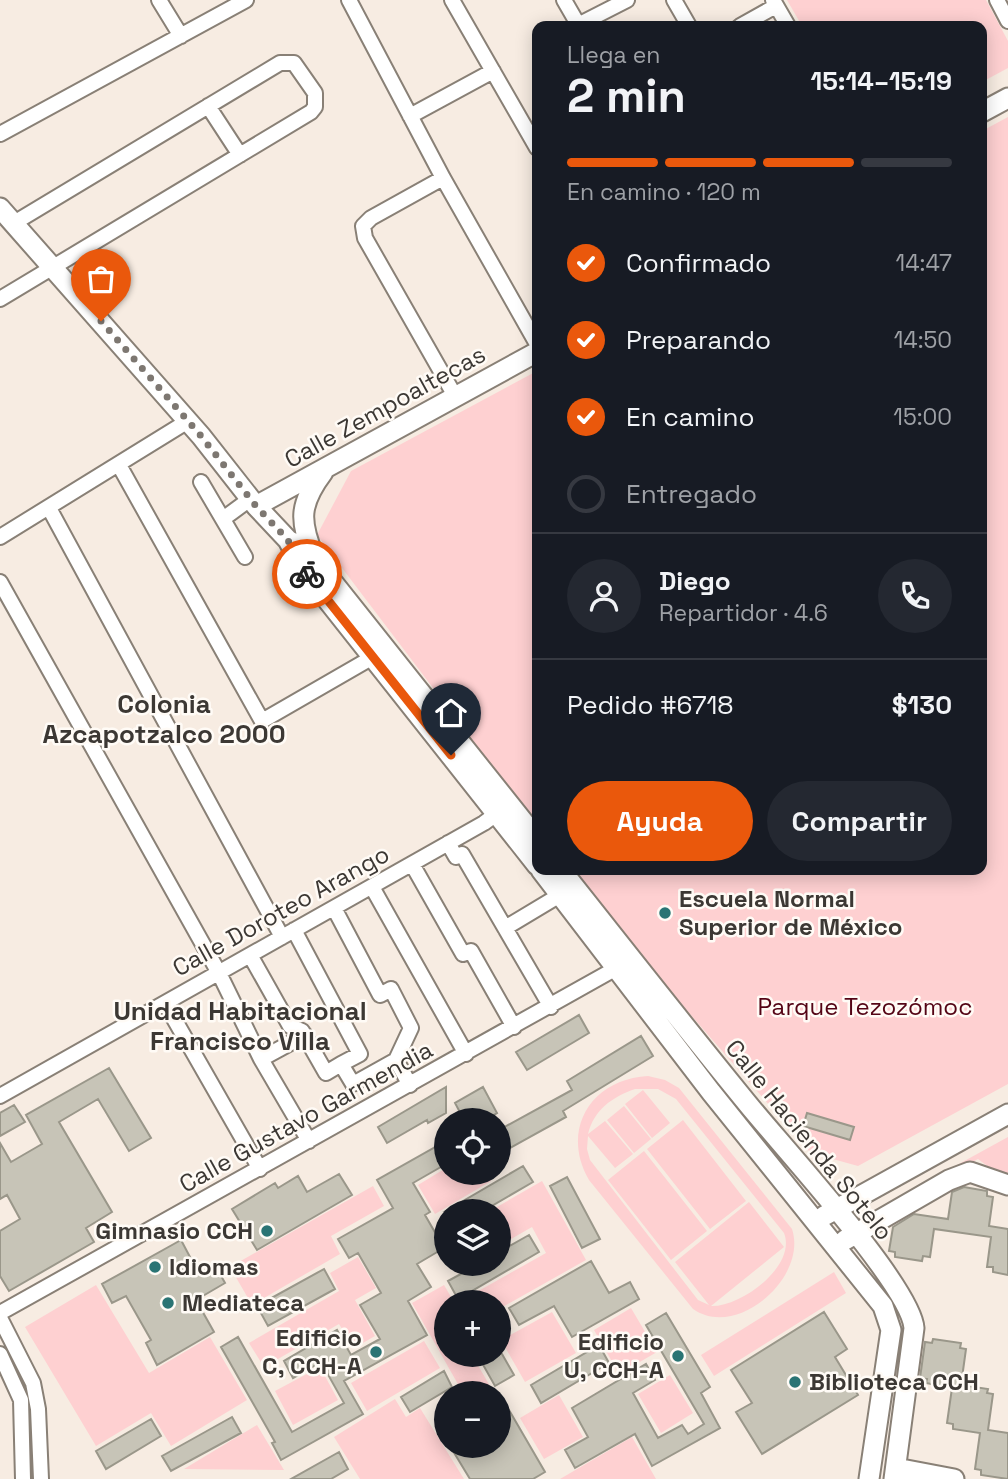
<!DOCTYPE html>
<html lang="es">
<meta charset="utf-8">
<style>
body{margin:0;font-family:"Space Grotesk",sans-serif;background:#242831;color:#f1f3f6;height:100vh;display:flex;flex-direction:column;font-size:26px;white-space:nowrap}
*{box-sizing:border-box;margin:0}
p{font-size:23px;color:#9ea1a6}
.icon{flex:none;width:38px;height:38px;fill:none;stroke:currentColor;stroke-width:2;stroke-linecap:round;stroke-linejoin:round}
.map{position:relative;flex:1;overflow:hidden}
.sheet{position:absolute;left:532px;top:21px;width:455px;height:854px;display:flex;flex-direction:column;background:#171b24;border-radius:14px;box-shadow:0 4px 18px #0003}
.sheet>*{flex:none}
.fabs{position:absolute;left:434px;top:1108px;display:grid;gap:14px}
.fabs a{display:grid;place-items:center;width:77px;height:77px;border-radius:50%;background:#171b24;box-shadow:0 4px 18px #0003;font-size:35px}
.pin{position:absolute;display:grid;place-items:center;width:60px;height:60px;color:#fff;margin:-72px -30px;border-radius:50% 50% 50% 0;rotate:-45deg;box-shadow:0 0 7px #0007}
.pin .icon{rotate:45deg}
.courier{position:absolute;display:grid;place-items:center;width:70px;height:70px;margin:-35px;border:5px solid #ea580c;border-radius:50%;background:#fff;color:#222;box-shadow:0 2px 9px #0007}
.summary em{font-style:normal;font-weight:700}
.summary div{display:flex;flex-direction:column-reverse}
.summary{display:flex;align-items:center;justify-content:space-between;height:119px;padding:0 35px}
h1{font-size:46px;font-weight:700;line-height:52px}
.bar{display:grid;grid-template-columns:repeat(4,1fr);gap:10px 7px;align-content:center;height:84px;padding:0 35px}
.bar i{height:9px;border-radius:5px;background:#363941}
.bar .active{background:#ea580c}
.bar p{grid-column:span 4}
.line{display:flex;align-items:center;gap:18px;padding:0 35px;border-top:2px solid #363941}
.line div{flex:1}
.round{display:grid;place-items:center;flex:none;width:74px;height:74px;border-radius:37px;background:#242831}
ol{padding:0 35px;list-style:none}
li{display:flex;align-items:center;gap:21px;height:77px}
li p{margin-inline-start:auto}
li .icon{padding:7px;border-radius:50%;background:#ea580c;color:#fff;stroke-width:4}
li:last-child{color:#9ea1a6}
li i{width:38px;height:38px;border:4px solid #363941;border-radius:50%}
.primary-button{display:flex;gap:14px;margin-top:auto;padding:14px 35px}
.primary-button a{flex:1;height:80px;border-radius:42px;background:#ea580c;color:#fff;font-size:28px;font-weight:700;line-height:80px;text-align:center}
.primary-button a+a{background:#242831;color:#f1f3f6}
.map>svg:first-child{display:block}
</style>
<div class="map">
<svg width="1008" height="1479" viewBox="0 0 1008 1479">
<rect width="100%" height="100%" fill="#f7ece2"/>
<path fill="#fed0d1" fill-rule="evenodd" d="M787,0H986L1008,41V68L982,82V26H802Z
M1008,117V1084L858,1166L811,1153L642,959L572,870H982V131Z
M537,371V825L317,535L351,471Z
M648,1076L665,1080L679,1088L792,1229C808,1277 737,1340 693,1309L589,1180C560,1130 591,1079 648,1076ZM635,1089H658L676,1099L784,1233C797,1266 741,1307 711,1306L784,1247L749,1202L675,1262L709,1305L698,1300L590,1160L587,1149L588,1136L615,1168L633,1154L605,1121L588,1134C594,1110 612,1097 635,1089Z
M643,1090L670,1123L652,1138L625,1104Z
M624,1106L651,1139L634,1153L607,1120Z
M683,1120L746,1201L710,1229L647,1149Z
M1008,1137V1177L998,1174L978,1159L858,1224L855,1221Z
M644,1151L707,1231L671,1260L608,1180Z
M446,1168V1172L486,1173L491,1181L435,1214L418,1185Z
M542,1181L586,1260L499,1309V1302H477L473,1294L546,1253L532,1227L499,1246V1211H490Z
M373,1186L384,1206L331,1236L340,1254L252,1305L230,1267Z
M358,1257L376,1288L355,1300L375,1336L354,1348L339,1324L264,1367L249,1343L339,1291L330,1273Z
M834,1272L846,1293L714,1376L701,1355Z
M96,1285L149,1373L210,1337L247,1400L171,1446L151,1413L96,1446L25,1327Z
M444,1285L454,1302H446V1354L472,1355L494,1393H449L459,1386L412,1303Z
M631,1308L657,1352L619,1374L594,1330Z
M552,1312L576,1353L525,1382L501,1340Z
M424,1341L440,1368L367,1411L351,1383Z
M320,1367L338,1400L293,1425L275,1391Z
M670,1375L693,1413L661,1433L638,1394Z
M559,1395L583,1437L544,1459L520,1418Z
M395,1399L406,1417L420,1408L464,1479H360L334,1437Z
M257,1425L284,1470L184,1469Z
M632,1437L656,1479H560Z"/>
<path fill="#c7c4b7" stroke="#9a978a" stroke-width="2" d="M579,1015L589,1033L527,1070L516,1052Z
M641,1036L653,1056L563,1111L566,1117L499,1154V1130L572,1090L567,1081Z
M109,1068L151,1138L129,1151L98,1099L59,1122L112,1212L86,1228L94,1242L9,1291L0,1276V1231L20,1219L7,1195L0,1199V1143L11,1162L42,1144L26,1115Z
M446,1087V1113L428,1123L427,1120L387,1143L378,1127Z
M483,1087L497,1113L485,1120H464L455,1103Z
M14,1105L25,1122L0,1136V1113Z
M807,1113L854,1127L850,1140L803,1126Z
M446,1141V1164L413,1183L430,1212L425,1215L444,1248L417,1264L431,1287L408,1301L427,1335L344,1381L363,1414L281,1460L272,1443L275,1442L221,1347L238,1337L292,1432L344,1403L321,1362L293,1378L284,1361L337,1330L351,1355L380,1339L360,1305L381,1293L358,1253L349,1258L338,1239L393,1208L377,1180Z
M523,1166L533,1182L483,1211H446Z
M339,1174L352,1195L257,1250L232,1209L275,1183L278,1188L298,1176L307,1192Z
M567,1177L600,1239L582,1248L550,1186Z
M964,1187L987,1191V1196L993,1197L989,1226L1008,1229V1275L993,1272V1267H987L991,1237L934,1229L930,1257L923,1256L922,1261L895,1257V1252L889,1251L893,1227L914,1214L948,1219L952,1192Z
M529,1235L539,1252L458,1299L448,1281L479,1264H499V1252Z
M181,1240L199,1274L215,1265L225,1283L196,1300L214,1332L157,1365L146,1343L151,1340L126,1296L112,1303L102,1284Z
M591,1261L609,1293L630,1282L639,1299L572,1337L554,1306L519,1325L509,1308Z
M324,1269L335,1289L268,1326L257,1306Z
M824,1312L847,1349L835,1357L858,1395L762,1454L736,1412L752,1403L731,1370Z
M666,1313L710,1387L701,1393L720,1428L652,1466L635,1434L575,1468L565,1450L588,1437L572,1408L646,1364L655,1380L633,1393L658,1438L682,1425L688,1434L704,1424L646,1325Z
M933,1339L961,1343L960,1348L966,1349L961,1385L988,1389L987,1393L993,1394L988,1430L1008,1433V1479L981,1475V1470L975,1469L980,1433L953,1429V1424L947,1423L952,1388L926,1383L927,1379L920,1378L925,1342L932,1343Z
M599,1345L609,1363L541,1403L531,1385Z
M477,1354H502L514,1375L495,1386Z
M444,1371L452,1387L410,1412L401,1397Z
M509,1410L545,1472L533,1479H470L450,1446H499V1416Z
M232,1417L241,1433L171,1471L162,1456Z
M151,1419L161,1436L106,1469L96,1451Z
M339,1452L348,1469L331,1479H291Z"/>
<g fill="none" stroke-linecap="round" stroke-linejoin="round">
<g stroke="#898076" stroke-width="18">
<path id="street" d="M159,0L181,36
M349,0L443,178L537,344
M452,0L537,148
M564,0L579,26
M674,0L689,26
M773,0L788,26
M997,0L1008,21
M578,25L627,0
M740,26L776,6
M208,106L240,155
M410,116L493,71
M0,134L246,0
M443,178L371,218L363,226L365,238L455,396
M0,299L311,112L315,107V93L294,63H280L14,223
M119,465L262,721L373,657
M201,482L245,557
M49,508L282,937
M223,519L250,499
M0,537L188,421
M0,582L219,973L261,1059L309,1141
M448,843L456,857L462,854L551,1007
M412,864L463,954L471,951L514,1027
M372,887L466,1054
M334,908L380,995L391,989L411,1028L396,1060
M505,928L560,895
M294,930L360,1054L341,1064L353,1084L396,1060
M250,955L290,1026L302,1031L326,1073L341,1064
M165,1003L260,1169
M261,1059L305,1035
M396,1060L410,1085
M0,1096L484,823L503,809
M0,1313L622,965
M0,1318L33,1383L38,1409L41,1479
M0,1354L21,1400L23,1479"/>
</g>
<g stroke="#898076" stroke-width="23">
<path id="secondary" d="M982,112L1008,98
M0,208L201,436L256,506L288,540L306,550L315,560L537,839
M256,506L537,352
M288,540L303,569L537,865
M314,557C299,521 299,504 323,472
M541,870L711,1092L883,1306L891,1330L869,1479
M561,870C623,948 684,1026 747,1103C780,1144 911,1286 914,1328L894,1479
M824,1216L1008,1114
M845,1240L949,1180L970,1172L1008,1185
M896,1468L954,1479"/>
</g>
<use href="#street" stroke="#fff" stroke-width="14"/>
<use href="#secondary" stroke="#fff" stroke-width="19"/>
</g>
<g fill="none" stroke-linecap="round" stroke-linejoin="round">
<path stroke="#7d7771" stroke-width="7" stroke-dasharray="0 12.6" d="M101,321L201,436L256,506L288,540L295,558L307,574"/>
<path stroke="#ea580c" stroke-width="9" d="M307,574L451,755"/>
</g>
<g fill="#2a7474" stroke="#fffbf6" stroke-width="2.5">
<circle cx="665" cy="913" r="7"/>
<circle cx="267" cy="1231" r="7"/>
<circle cx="155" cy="1267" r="7"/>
<circle cx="168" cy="1303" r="7"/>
<circle cx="376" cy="1352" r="7"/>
<circle cx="678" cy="1356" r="7"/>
<circle cx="795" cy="1382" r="7"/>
</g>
<g text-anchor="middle" stroke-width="5" stroke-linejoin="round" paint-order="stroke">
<g font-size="24" fill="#3c3834" stroke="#fffbf6">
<text transform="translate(385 407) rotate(-29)" y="8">Calle Zempoaltecas</text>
<text transform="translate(281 911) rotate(-29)" y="8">Calle Doroteo Arango</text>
<text transform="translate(306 1117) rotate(-29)" y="8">Calle Gustavo Garmendia</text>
<text transform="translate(809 1140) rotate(51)" y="8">Calle Hacienda Sotelo</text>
</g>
<g font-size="24" font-weight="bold" fill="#3c3834" stroke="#fffbf6" text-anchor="start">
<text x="679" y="907">Escuela Normal<tspan x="679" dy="28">Superior de México</tspan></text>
<text x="253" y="1239" text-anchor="end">Gimnasio CCH</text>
<text x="169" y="1275">Idiomas</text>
<text x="182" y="1311">Mediateca</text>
<text x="362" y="1346" text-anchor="end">Edificio<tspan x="362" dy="28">C, CCH-A</tspan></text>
<text x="664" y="1350" text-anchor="end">Edificio<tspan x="664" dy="28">U, CCH-A</tspan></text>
<text x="809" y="1390">Biblioteca CCH</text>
</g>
<g font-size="24" fill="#540415" stroke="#fffbf6">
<text x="865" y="1015">Parque Tezozómoc</text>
</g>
<g font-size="26" font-weight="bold" fill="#3c3834" stroke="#fffbf6">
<text x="164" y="713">Colonia<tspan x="164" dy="30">Azcapotzalco 2000</tspan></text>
<text x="240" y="1020">Unidad Habitacional<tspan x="240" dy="30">Francisco Villa</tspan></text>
</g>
</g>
</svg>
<div class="fabs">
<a><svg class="icon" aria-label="locate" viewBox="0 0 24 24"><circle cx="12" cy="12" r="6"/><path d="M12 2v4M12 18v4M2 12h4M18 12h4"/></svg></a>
<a><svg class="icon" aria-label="layers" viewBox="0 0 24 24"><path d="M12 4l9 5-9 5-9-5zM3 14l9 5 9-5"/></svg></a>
<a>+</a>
<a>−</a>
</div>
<div class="pin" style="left:101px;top:321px;background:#ea580c"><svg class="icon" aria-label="bag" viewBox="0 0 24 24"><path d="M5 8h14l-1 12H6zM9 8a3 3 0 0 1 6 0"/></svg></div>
<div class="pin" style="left:451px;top:755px;background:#1f2937"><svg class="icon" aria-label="home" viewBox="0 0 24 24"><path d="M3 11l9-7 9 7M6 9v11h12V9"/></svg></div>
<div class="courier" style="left:307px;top:574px"><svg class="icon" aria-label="bike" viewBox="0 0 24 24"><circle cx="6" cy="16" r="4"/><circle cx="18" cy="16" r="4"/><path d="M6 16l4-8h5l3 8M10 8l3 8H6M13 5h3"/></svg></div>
<section class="sheet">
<div class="summary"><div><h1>2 min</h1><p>Llega en</p></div><em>15:14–15:19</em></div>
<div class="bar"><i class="active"></i><i class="active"></i><i class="active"></i><i></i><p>En camino · 120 m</p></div>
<ol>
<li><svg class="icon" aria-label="check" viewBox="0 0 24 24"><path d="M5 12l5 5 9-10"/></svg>Confirmado<p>14:47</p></li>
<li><svg class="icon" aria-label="check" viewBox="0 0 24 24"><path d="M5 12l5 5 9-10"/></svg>Preparando<p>14:50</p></li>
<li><svg class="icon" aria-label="check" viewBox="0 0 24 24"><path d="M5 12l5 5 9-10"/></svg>En camino<p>15:00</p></li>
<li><i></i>Entregado</li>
</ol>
<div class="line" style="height:126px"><a class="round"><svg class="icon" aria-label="person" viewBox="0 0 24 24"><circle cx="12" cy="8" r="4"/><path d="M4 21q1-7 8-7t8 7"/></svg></a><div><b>Diego</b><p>Repartidor · 4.6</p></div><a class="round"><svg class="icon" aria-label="phone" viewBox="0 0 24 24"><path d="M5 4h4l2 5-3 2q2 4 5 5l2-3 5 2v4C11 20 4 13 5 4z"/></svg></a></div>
<div class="line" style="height:91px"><div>Pedido #6718</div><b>$130</b></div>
<div class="primary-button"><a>Ayuda</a><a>Compartir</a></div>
</section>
</div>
